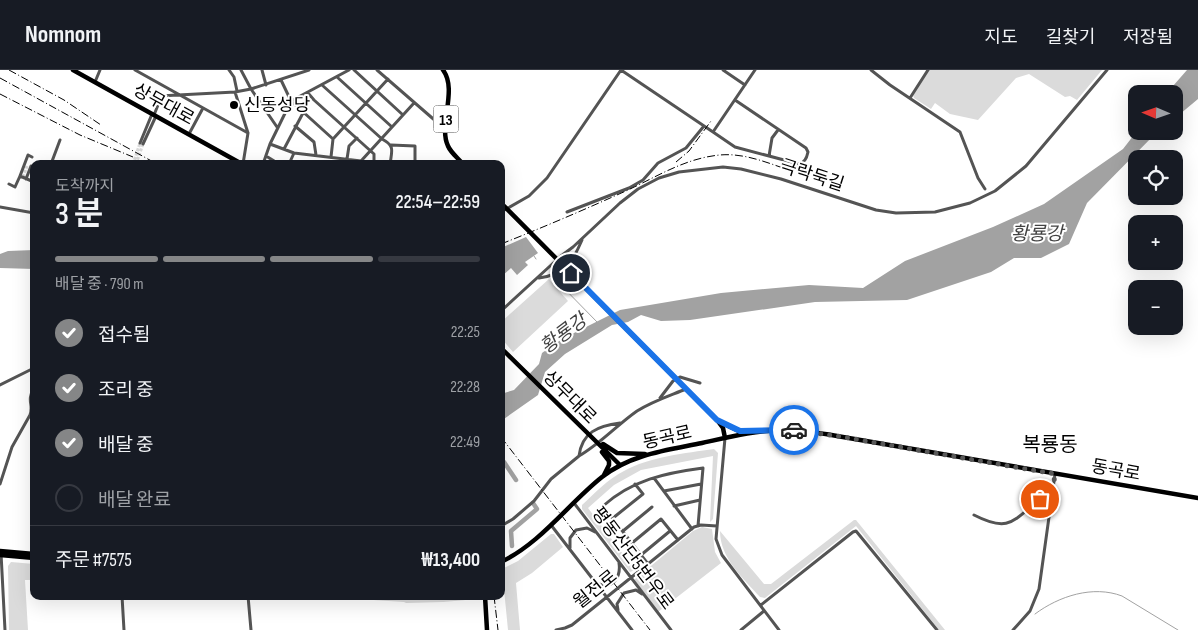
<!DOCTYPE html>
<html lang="ko">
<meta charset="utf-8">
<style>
body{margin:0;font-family:"Sofia Sans Condensed","Noto Sans KR",sans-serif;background:#20242c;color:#f1f3f6;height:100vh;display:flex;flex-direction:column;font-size:19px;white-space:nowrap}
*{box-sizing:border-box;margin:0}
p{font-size:16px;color:#9ea1a6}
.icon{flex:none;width:28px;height:28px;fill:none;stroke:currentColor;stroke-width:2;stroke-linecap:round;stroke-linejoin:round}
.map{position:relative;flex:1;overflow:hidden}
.side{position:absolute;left:30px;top:90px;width:475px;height:440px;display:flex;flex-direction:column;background:#171b24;border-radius:10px;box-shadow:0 5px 20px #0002}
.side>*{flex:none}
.needle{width:32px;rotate:272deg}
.fabs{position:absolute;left:1128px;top:15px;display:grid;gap:10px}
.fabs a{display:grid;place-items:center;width:55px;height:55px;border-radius:10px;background:#171b24;box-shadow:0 5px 20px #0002;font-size:25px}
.pin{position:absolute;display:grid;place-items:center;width:42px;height:42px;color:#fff;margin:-21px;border:2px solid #fff;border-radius:50%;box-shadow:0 1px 5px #0007}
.courier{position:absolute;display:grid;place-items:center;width:50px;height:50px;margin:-25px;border:4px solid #1a73e8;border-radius:50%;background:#fff;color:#222;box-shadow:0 1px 6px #0007}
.head em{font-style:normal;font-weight:600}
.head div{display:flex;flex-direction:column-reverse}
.head{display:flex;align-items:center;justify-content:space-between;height:85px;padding:0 25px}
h1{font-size:32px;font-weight:600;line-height:38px}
.bar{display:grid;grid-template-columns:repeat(4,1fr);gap:8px 5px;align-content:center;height:60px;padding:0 25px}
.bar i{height:6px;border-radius:4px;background:#363941}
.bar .on{background:#858687}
.bar p{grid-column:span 4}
.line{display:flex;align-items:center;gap:12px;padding:0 25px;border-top:1px solid #363941}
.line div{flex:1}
ol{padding:0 25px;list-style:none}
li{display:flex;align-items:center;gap:15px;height:55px}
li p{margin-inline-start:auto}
li .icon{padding:5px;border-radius:50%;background:#858687;color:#fff;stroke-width:4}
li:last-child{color:#9ea1a6}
li i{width:28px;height:28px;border:2px solid #363941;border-radius:50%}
header{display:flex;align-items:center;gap:30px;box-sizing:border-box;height:70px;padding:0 25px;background:#171b24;border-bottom:1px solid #363941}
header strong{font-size:24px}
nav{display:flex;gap:28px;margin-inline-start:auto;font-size:18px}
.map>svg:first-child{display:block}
</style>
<header>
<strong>Nomnom</strong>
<nav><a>지도</a><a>길찾기</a><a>저장됨</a></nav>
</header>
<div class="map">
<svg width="1198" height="560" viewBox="0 0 1198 560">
<rect width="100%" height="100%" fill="#fff"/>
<path fill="#dbdbdb" d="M929,0H1102L1077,30L1070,26L1065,27L1029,4L1016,8L978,50L950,44L935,33L931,39L914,28L913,25Z
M549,209L568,231L513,282L501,268V252Z
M714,379L718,383L713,449L710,452L713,386L641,400L614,415L588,438L635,500L630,502L582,439V435C595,423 608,409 624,401C649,387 686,383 714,379Z
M854,450H856L945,560H939L856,456L765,528L760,527C743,508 720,488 720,461L764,514H771Z
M702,457L712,459L715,482L721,493L658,542L634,510L693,461Z
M551,464H554L563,477L532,503L516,513L520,560H508L502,499L518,491Z
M11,492L34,494V510H25L28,560H9L8,496Z
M312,526H477V529L443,532L406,533L404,532Z"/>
<path fill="#a2a2a2" d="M1187,0H1198V29L1174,49V24H1166Z
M1137,61H1158L1087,133L1069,174L1041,188H1014L991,202L907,230L815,232L690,250L661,251L641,245L628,252L612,255L565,284L545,302L538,325L501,351V324L514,320L539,294L542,283L550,277L564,268L620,240L721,223L809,215L863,218L905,191L993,157L1044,134L1123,79Z
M526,167L538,183L525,192L528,195L517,205L511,198L502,206L501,178Z
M34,180V199L0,198V184L8,181Z"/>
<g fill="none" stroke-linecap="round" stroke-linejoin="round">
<path stroke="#a2a2a2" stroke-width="1" d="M534,186L536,189
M553,207L598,253
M1035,544C1059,526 1093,515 1122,526L1178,560"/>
<path stroke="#a2a2a2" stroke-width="4.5" d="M504,392L516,410
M512,476L511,461L537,439L533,433"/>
<path stroke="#d9d9d9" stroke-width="3" stroke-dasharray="3 1.5" stroke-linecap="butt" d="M133,94L140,73
M136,94L143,74
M23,107L27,96"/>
<path stroke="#545454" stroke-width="3" d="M135,0L248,63
M229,0L234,7L237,21
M241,0L251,19L277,57
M262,0L266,15
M354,0L403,45
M377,0L446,60
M621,0L713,62L755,0
M723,0L745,15
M871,0L890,15L960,62L978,108L985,119
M337,7L392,57
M281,10L291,31L333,69L388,9
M95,12L100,0
M322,15L382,69C395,76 392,80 390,94
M235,22L248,63L243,94
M308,23L314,30L374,84V94
M910,28L928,0
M154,45L158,35L156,28L159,26L235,22L251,19L309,0
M295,56L314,72L316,85
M713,62L735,77L799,94C805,93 807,87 808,82L806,78L735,30
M189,64L203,38
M140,73L152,44
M143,74L156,46
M270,74L294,83L361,91L414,33
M391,75L415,76V94
M284,79L303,43
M266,86L279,94
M769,86L772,68L778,60
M331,87L333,69
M347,89L349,76L357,68
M51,94L60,70
M263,94L270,74L291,31L349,0
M289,94L294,83
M20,106L28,85L32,87
M26,109L31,96
M9,114L15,117L20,106L34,112
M0,137L34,143
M501,142L529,126L547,108L621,0
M567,142L629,118L643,110L658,93L686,78L704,56
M539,208C566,204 572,193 582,170
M501,241L561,186L573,177L620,133L638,119L659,108L679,102L723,97L741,99L781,109L876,140L896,143L935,142L970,133L995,121L1026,96L1107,0
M0,315L34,298
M660,328L673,311L680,307L700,313
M725,368L716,469L722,485L779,560
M579,386C600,374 617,355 637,341C653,331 669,326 686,319
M654,408L692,459
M0,414L12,377L30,345C34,333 26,333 34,317
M664,421L701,414
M574,433L671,560
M674,436L700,430
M1050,441L1040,429L1044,426L1052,425
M974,445C1009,463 1013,451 1040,429
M613,448L643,424L635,414
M551,455L632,560
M501,456L513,449L534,431L551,409L579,386C582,362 598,356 620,353
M623,461L652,437
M632,473L661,449L678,470
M570,478V468L576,460L587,458L595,462
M1,483L5,560
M641,485L670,461
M648,494L603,436C632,410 665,403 703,398L698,456
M597,513C613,520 621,507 619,493
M122,526L124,560
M248,526L251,560
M761,535L853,462L856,461L937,560
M618,540L617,534L624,523L636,520L642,524
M556,560L565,558L572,555L694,457L701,455L717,456
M741,560L764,541
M1013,560L1030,541L1039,519L1055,404"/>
<path stroke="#000" stroke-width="4.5" d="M73,0L242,94
M443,0C458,20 438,55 448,76C451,83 458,88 463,94
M501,133L717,350L723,358L725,368
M501,278L620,395
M720,352L739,361L748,362
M603,374L617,383L645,384
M602,382L609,391V395L604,405
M0,481L34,484
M0,485L34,488
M501,492C541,473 568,434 602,407C631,384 668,380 702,373C729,367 757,360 784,360C802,360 820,363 837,366L1198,428
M485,526L487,560"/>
<path stroke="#000" stroke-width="1" stroke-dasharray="8 2.5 1 2.5" stroke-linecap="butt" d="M9,0L64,30L101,55
M0,8L157,94
M0,24L80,65L133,87
M676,92L689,81L711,51
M501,174C544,157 586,139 628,120C658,106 686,88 720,85C742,83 763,91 783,98
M501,367L650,560
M494,526L498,560"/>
</g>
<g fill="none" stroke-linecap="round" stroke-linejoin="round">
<path stroke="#595959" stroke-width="5" stroke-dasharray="0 9" d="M794,360L837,366L1055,404L1052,425L1044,426L1040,429"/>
<path stroke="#1a73e8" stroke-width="6" d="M571,203L717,350L740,361L794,360"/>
</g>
<circle fill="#000" stroke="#fff" stroke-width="2" cx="234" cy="35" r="5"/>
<g text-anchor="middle" stroke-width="4" stroke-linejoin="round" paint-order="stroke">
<rect fill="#fff" stroke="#4c4c4c" stroke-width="1" x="433.5" y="35.5" width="25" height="27" rx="4"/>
<g font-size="16" font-weight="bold" fill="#000">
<text x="446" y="55">13</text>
</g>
<g font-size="18" fill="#000" stroke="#fff">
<text transform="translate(164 34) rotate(29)" y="6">상무대로</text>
<text transform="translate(812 105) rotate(18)" y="6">극락둑길</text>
<text transform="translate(570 327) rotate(45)" y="6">상무대로</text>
<text transform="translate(667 367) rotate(-13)" y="6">동곡로</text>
<text transform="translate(1116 400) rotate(10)" y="6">동곡로</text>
<text transform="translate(633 488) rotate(53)" y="6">평동산단5번우로</text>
<text transform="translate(595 519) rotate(-39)" y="6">월전로</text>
</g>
<g font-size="18" fill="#000" stroke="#fff" text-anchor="start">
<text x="244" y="41">신동성당</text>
</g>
<g font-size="19" font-style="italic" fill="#434343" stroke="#fff">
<text x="1037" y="170">황룡강</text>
<text transform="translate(563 263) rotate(-37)" y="7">황룡강</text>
</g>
<g font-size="20" fill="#000" stroke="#fff">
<text x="1050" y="381">복룡동</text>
</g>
</g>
</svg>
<div class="fabs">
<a><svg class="needle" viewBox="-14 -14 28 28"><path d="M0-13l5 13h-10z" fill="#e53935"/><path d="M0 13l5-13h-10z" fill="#9ea1a6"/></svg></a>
<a><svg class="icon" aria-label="locate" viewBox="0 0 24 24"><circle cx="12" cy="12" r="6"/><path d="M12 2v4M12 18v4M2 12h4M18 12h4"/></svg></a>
<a>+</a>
<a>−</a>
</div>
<div class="pin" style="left:1040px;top:429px;background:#ea580c"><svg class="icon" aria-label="bag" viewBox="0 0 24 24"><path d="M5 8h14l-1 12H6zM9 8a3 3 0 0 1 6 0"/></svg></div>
<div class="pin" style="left:571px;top:203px;background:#1f2937"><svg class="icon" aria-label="home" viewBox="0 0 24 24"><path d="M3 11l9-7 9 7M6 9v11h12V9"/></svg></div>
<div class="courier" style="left:794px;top:360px"><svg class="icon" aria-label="car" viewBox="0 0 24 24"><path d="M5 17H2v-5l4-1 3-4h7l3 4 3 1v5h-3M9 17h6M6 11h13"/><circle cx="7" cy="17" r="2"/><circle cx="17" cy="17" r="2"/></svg></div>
<section class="side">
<div class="head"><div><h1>3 분</h1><p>도착까지</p></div><em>22:54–22:59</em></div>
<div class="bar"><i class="on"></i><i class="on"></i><i class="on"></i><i></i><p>배달 중 · 790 m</p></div>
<ol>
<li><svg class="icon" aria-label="check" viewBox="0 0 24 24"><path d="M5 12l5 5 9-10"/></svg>접수됨<p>22:25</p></li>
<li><svg class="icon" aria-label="check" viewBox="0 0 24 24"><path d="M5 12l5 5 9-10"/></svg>조리 중<p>22:28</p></li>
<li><svg class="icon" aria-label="check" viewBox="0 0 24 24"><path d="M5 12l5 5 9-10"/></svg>배달 중<p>22:49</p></li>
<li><i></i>배달 완료</li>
</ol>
<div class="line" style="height:65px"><div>주문 #7575</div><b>₩13,400</b></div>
</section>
</div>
